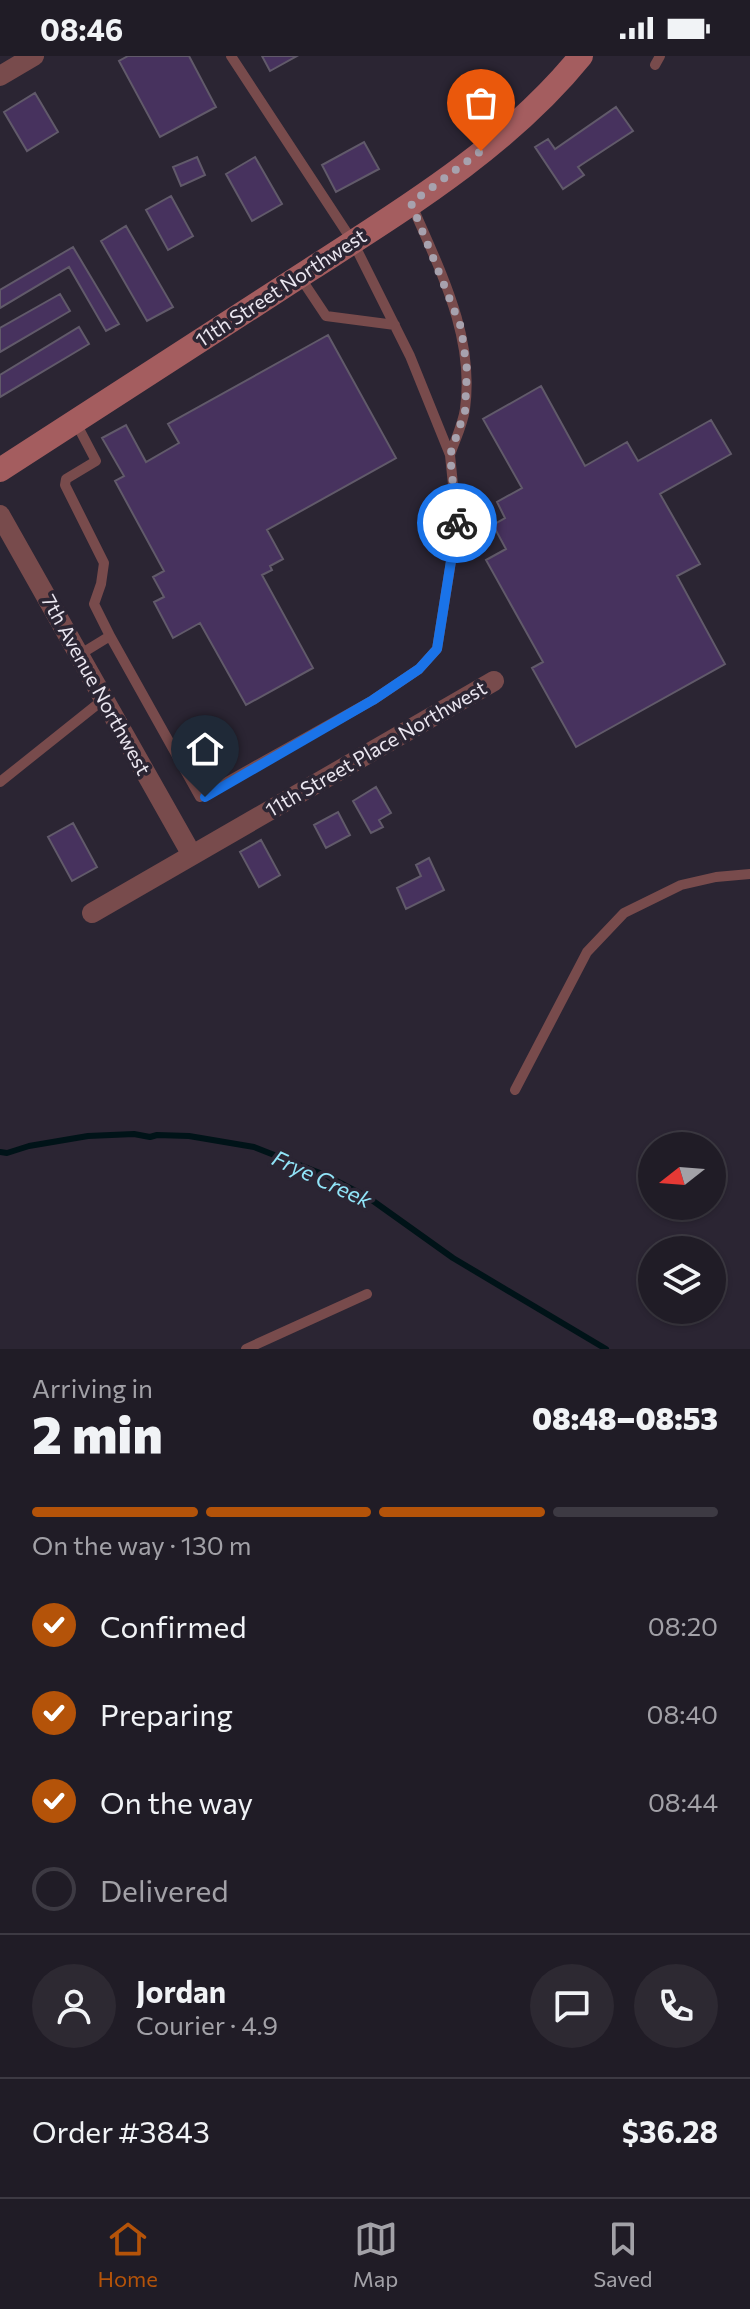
<!DOCTYPE html>
<meta charset="utf-8">
<style>
body{margin:0;font-family:Commissioner,sans-serif;background:#2d2932;color:#f1f3f6;height:100vh;display:flex;flex-direction:column;font-size:30px;white-space:nowrap}
*{box-sizing:border-box;margin:0}
p{font-size:26px;color:#a2a1a7}
.icon{flex:none;width:44px;height:44px;fill:none;stroke:currentColor;stroke-width:2;stroke-linecap:round;stroke-linejoin:round}
.map{position:relative;height:1293px;overflow:hidden}
.details{display:flex;flex-direction:column;background:#201c26;flex:1}
.details>*{flex:none}
.needle{width:52px;rotate:253deg}
.buttons{position:absolute;left:638px;top:1076px;display:grid;gap:16px}
.buttons a{display:grid;place-items:center;width:88px;height:88px;border-radius:50%;background:#201c26;box-shadow:0 2px 6px #0004,0 0 0 2px #3d3a43;font-size:40px}
.pin{position:absolute;display:grid;place-items:center;width:68px;height:68px;color:#fff;margin:-82px -34px;border-radius:50% 50% 50% 0;rotate:-45deg;box-shadow:0 0 8px #0007}
.pin .icon{rotate:45deg}
.courier{position:absolute;display:grid;place-items:center;width:80px;height:80px;margin:-40px;border:6px solid #1a73e8;border-radius:50%;background:#fff;color:#222;box-shadow:0 2px 10px #0007}
.headline em{font-style:normal;font-weight:800}
.headline div{display:flex;flex-direction:column-reverse}
.headline{display:flex;align-items:center;justify-content:space-between;height:136px;padding:0 32px}
h1{font-size:52px;font-weight:800;line-height:60px}
.bar{display:grid;grid-template-columns:repeat(4,1fr);gap:12px 8px;align-content:center;height:96px;padding:0 32px}
.bar i{height:10px;border-radius:6px;background:#3d3a43}
.bar .current{background:#b45309}
.bar p{grid-column:span 4}
.line{display:flex;align-items:center;gap:20px;padding:0 32px;border-top:2px solid #3d3a43}
.line div{flex:1}
.round{display:grid;place-items:center;flex:none;width:84px;height:84px;border-radius:42px;background:#2d2932}
ol{padding:0 32px;list-style:none}
li{display:flex;align-items:center;gap:24px;height:88px}
li p{margin-inline-start:auto}
li .icon{padding:8px;border-radius:50%;background:#b45309;color:#fff;stroke-width:4}
li:last-child{color:#a2a1a7}
li i{width:44px;height:44px;border:4px solid #3d3a43;border-radius:50%}
.status{display:flex;justify-content:space-between;align-items:center;height:56px;padding:0 40px;background:#201c26;direction:ltr}
.status svg{height:22px;fill:currentColor}
.tabs{display:flex;justify-content:space-around;align-items:center;height:112px;border-top:2px solid #3d3a43;background:#201c26;font-size:22px;color:#a2a1a7}
.tabs a{display:grid;justify-items:center;gap:4px}
.tabs .current{color:#b45309}
.map>svg:first-child{display:block}
</style>
<div class="status"><b>08:46</b><svg viewBox="0 0 49 12"><path d="M0 12V9h3v3zM5 12V6h3v6zM10 12V3h3v9zM15 12V0h3v12zM26 1h20v11H26zM47 4h2v5h-2z"/></svg></div>
<div class="map">
<svg width="750" height="1293" viewBox="0 0 750 1293">
<rect width="100%" height="100%" fill="#2b2533"/>
<g fill="none" stroke-linecap="round" stroke-linejoin="round">
<path stroke="#001318" stroke-width="6" d="M0,1096L7,1097L29,1090L88,1080L134,1078L150,1081L157,1079L189,1080L254,1091L325,1119L369,1142L453,1202L606,1293"/>
</g>
<path fill="#47325e" stroke="#615a6a" stroke-width="2" d="M128,0H189L216,51L160,81L119,5Z
M262,0H297L270,15Z
M35,37L58,76L27,95L4,56Z
M616,51L633,75L578,111L584,119L563,133L535,91L548,83L555,93Z
M364,86L379,113L336,136L322,109Z
M197,101L205,119L181,130L173,111Z
M255,101L282,148L252,165L226,118Z
M171,140L193,180L168,194L146,154Z
M126,170L173,251L147,265L101,185Z
M73,191L119,268L106,275L69,211L0,252V234Z
M60,238L70,255L0,296V272Z
M79,271L89,288L0,341V319Z
M328,279L396,402L267,474L283,503L270,510L272,514L262,519L313,612L246,649L200,567L173,582L154,546L164,541L153,521L164,515L115,425L124,420L102,382L126,369L146,406L179,387L168,368Z
M541,330L585,410L627,386L638,405L711,364L731,398L660,438L700,508L677,520L725,608L576,691L532,612L543,606L486,504L506,493L493,469L505,462L497,446L522,432L483,363Z
M376,731L391,757L379,764L383,771L371,777L353,745Z
M338,756L350,779L326,792L314,769Z
M73,767L97,811L72,825L48,781Z
M261,784L280,819L259,831L240,796Z
M429,802L444,834L406,853L397,832L421,820L416,809Z"/>
<g fill="none" stroke-linecap="round" stroke-linejoin="round">
<path stroke="#784b4c" stroke-width="10" d="M655,9L660,0
M411,147C439,213 475,279 465,353C463,368 455,384 450,399
M300,221L326,260L395,269
M75,365L96,405L66,423L65,429L104,507L101,528L94,548L110,580
M79,599L110,580L200,741L373,644L419,613L437,593L457,468L450,399L410,300L353,186L231,0
M0,726L104,643
M515,1034L587,896L624,857L681,829L716,821L750,818
M246,1293L367,1238"/>
<path stroke="#784b4c" stroke-width="20" d="M0,20L34,0
M0,459L192,799
M92,857L494,625"/>
<path stroke="#a45d5f" stroke-width="24" d="M0,414C103,347 207,280 311,213C406,152 509,89 581,0"/>
</g>
<g fill="none" stroke-linecap="round" stroke-linejoin="round">
<path stroke="#a7a2ae" stroke-width="8" stroke-dasharray="0 14.4" d="M457,467L450,399L465,355L467,314L461,271L411,147L481,95"/>
<path stroke="#1a73e8" stroke-width="10" d="M205,741L373,644L419,613L437,593L457,467"/>
</g>
<g text-anchor="middle" stroke-width="7" stroke-linejoin="round" paint-order="stroke">
<g font-size="20" fill="#eae6f0" stroke="#2b2533">
<text transform="translate(281 232) rotate(-33)" y="7">11th Street Northwest</text>
<text transform="translate(96 629) rotate(61)" y="7">7th Avenue Northwest</text>
<text transform="translate(376 693) rotate(-30)" y="7">11th Street Place Northwest</text>
</g>
<g font-size="22" font-style="italic" fill="#91e4f8" stroke="#2b2533">
<text transform="translate(322 1123) rotate(25)" y="8">Frye Creek</text>
</g>
</g>
</svg>
<div class="buttons">
<a><svg class="needle" viewBox="-14 -14 28 28"><path d="M0-13l5 13h-10z" fill="#e53935"/><path d="M0 13l5-13h-10z" fill="#a2a1a7"/></svg></a>
<a><svg class="icon" aria-label="layers" viewBox="0 0 24 24"><path d="M12 4l9 5-9 5-9-5zM3 14l9 5 9-5"/></svg></a>
</div>
<div class="pin" style="left:481px;top:95px;background:#ea580c"><svg class="icon" aria-label="bag" viewBox="0 0 24 24"><path d="M5 8h14l-1 12H6zM9 8a3 3 0 0 1 6 0"/></svg></div>
<div class="pin" style="left:205px;top:741px;background:#1f2937"><svg class="icon" aria-label="home" viewBox="0 0 24 24"><path d="M3 11l9-7 9 7M6 9v11h12V9"/></svg></div>
<div class="courier" style="left:457px;top:467px"><svg class="icon" aria-label="bike" viewBox="0 0 24 24"><circle cx="6" cy="16" r="4"/><circle cx="18" cy="16" r="4"/><path d="M6 16l4-8h5l3 8M10 8l3 8H6M13 5h3"/></svg></div>
</div>
<section class="details">
<div class="headline"><div><h1>2 min</h1><p>Arriving in</p></div><em>08:48–08:53</em></div>
<div class="bar"><i class="current"></i><i class="current"></i><i class="current"></i><i></i><p>On the way · 130 m</p></div>
<ol>
<li><svg class="icon" aria-label="check" viewBox="0 0 24 24"><path d="M5 12l5 5 9-10"/></svg>Confirmed<p>08:20</p></li>
<li><svg class="icon" aria-label="check" viewBox="0 0 24 24"><path d="M5 12l5 5 9-10"/></svg>Preparing<p>08:40</p></li>
<li><svg class="icon" aria-label="check" viewBox="0 0 24 24"><path d="M5 12l5 5 9-10"/></svg>On the way<p>08:44</p></li>
<li><i></i>Delivered</li>
</ol>
<div class="line" style="height:144px"><a class="round"><svg class="icon" aria-label="person" viewBox="0 0 24 24"><circle cx="12" cy="8" r="4"/><path d="M4 21q1-7 8-7t8 7"/></svg></a><div><b>Jordan</b><p>Courier · 4.9</p></div><a class="round"><svg class="icon" aria-label="chat" viewBox="0 0 24 24"><path d="M4 5h16v11H9l-5 4z"/></svg></a><a class="round"><svg class="icon" aria-label="phone" viewBox="0 0 24 24"><path d="M5 4h4l2 5-3 2q2 4 5 5l2-3 5 2v4C11 20 4 13 5 4z"/></svg></a></div>
<div class="line" style="height:104px"><div>Order #3843</div><b>$36.28</b></div>
</section>
<nav class="tabs">
<a class="current"><svg class="icon" aria-label="home" viewBox="0 0 24 24"><path d="M3 11l9-7 9 7M6 9v11h12V9"/></svg>Home</a>
<a><svg class="icon" aria-label="map" viewBox="0 0 24 24"><path d="M3 6l6-2 6 2 6-2v14l-6 2-6-2-6 2zM9 4v14M15 6v14"/></svg>Map</a>
<a><svg class="icon" aria-label="saved" viewBox="0 0 24 24"><path d="M7 4h10v16l-5-4-5 4z"/></svg>Saved</a>
</nav>
